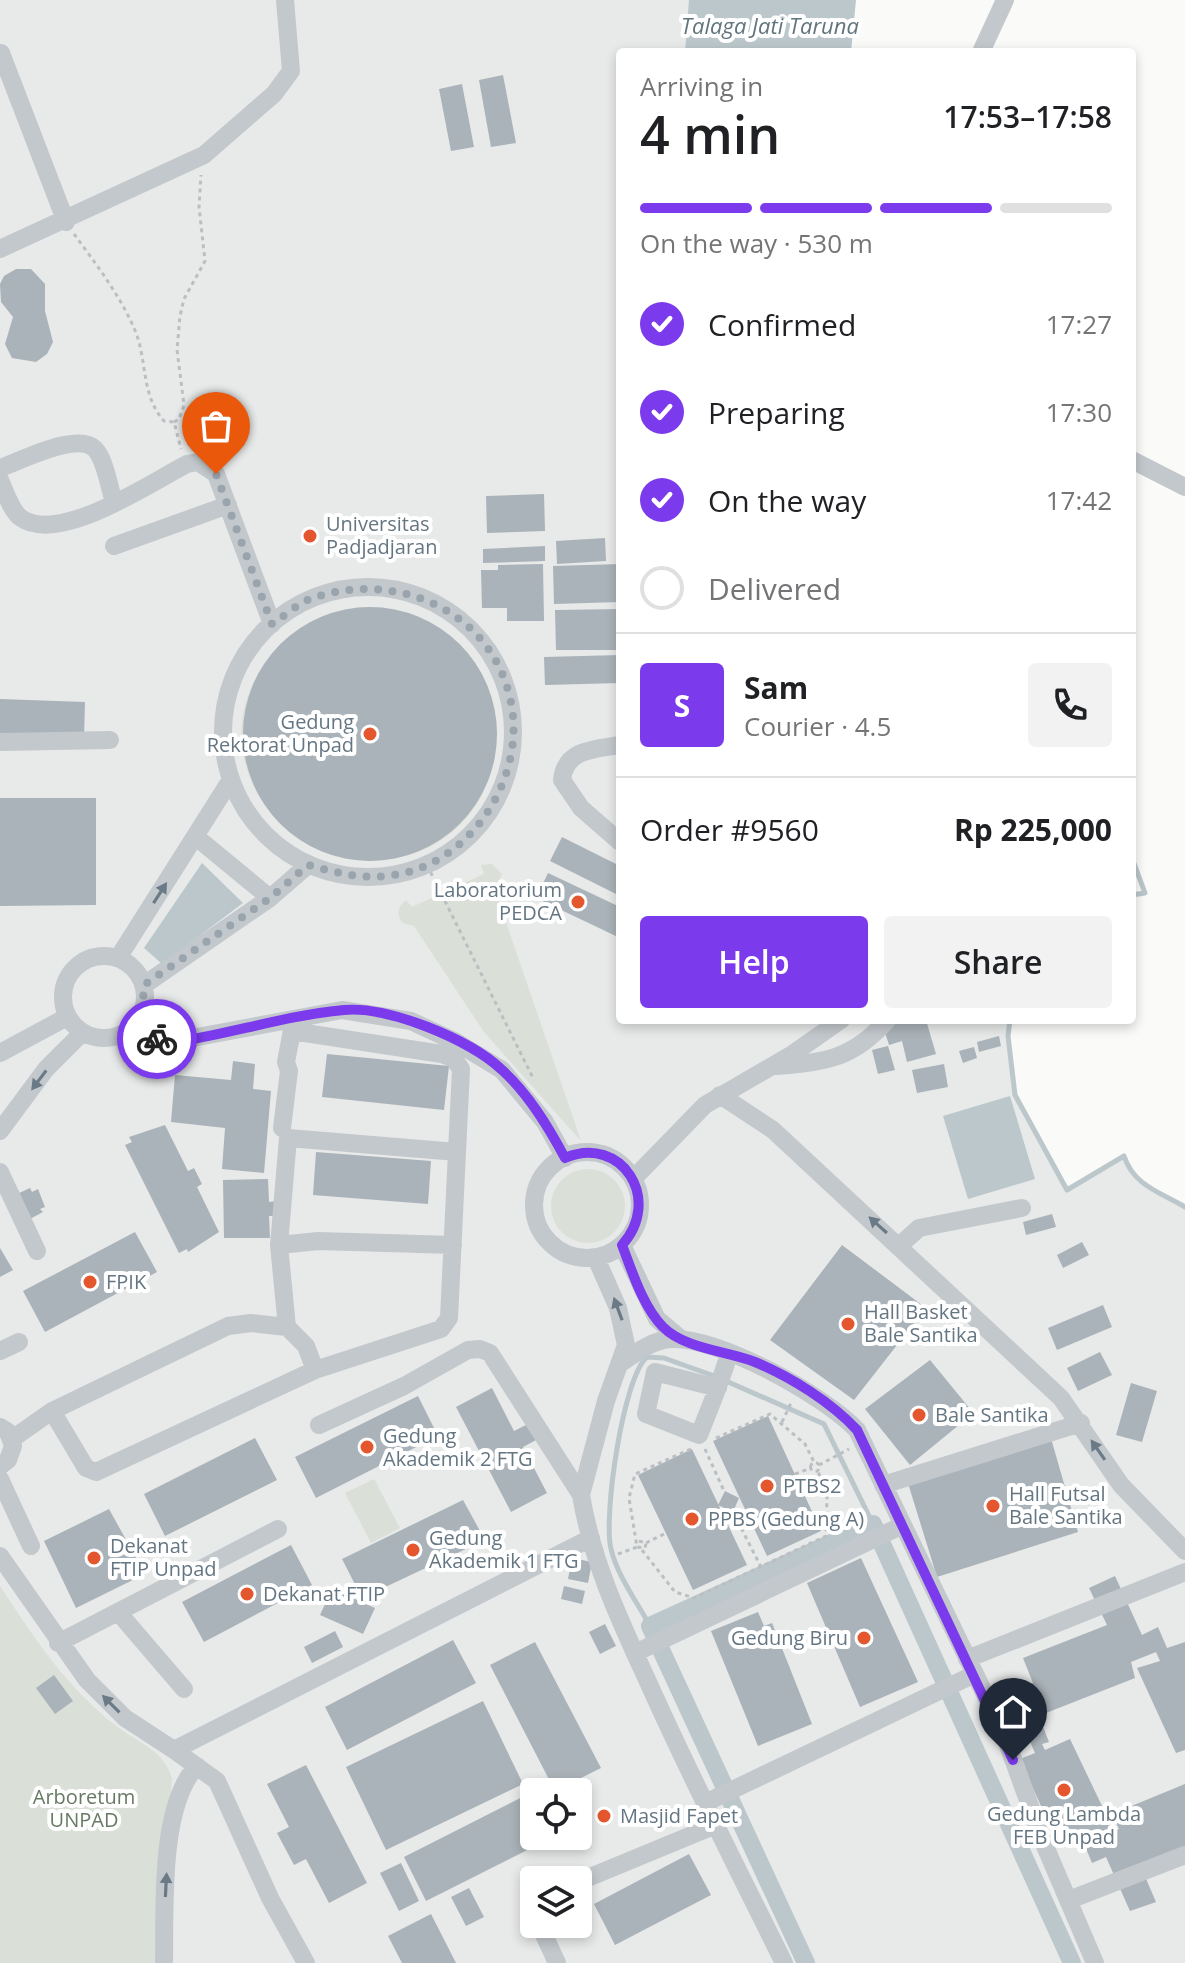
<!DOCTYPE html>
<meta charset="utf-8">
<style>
body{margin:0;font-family:"Open Sans",sans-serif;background:#f2f2f2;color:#202124;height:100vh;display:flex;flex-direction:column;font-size:30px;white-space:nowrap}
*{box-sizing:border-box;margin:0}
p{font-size:26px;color:#757577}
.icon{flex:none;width:44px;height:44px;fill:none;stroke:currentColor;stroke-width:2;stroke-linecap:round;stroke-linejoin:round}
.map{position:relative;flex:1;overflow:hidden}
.drawer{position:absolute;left:616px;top:48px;width:520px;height:976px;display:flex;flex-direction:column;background:#fff;border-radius:8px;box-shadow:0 4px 12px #0003}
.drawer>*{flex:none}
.tools{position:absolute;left:520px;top:1778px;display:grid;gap:16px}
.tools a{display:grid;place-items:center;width:72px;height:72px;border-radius:8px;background:#fff;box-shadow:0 4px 12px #0003;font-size:40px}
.pin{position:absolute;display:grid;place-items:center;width:68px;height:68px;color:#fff;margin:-82px -34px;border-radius:50% 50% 50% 0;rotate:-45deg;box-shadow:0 0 8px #0007}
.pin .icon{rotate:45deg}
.courier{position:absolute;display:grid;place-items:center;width:80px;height:80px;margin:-40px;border:6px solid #7c3aed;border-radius:50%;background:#fff;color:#222;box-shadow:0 2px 10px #0007}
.overview em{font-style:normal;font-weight:600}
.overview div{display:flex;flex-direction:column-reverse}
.overview{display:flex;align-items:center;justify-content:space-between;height:136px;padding:0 24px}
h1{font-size:52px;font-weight:600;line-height:60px}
.bar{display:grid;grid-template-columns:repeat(4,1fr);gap:12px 8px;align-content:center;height:96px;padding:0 24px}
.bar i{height:10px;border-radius:6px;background:#e0e0e0}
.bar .on{background:#7c3aed}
.bar p{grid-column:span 4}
.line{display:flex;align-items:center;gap:20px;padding:0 24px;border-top:2px solid #e0e0e0}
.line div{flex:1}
.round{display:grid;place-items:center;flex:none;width:84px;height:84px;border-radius:8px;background:#f2f2f2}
ol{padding:0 24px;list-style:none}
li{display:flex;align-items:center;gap:24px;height:88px}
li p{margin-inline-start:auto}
li .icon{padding:8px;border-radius:50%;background:#7c3aed;color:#fff;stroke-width:4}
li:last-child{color:#757577}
li i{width:44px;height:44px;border:4px solid #e0e0e0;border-radius:50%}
.primary-button{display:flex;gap:16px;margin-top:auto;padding:16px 24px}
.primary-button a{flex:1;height:92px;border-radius:8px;background:#7c3aed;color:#fff;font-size:32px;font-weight:600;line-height:92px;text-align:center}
.primary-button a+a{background:#f2f2f2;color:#202124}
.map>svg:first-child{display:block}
</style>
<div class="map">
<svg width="1185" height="1963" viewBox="0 0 1185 1963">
<rect width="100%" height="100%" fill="#fafaf8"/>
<path fill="#e8e9e9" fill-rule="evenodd" d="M0,0H705L701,52H620V1020H1010L1008,1036L1015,1095L1067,1190L1124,1156L1128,1169L1149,1188L1185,1207V1963H0ZM534,1792H578V1836H534ZM534,1880H578V1924H534Z"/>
<path fill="#dadfd7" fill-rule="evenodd" d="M368,607C553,621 528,871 359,860C325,858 292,840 271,813C201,725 264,618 368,607ZM369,642L367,685C330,695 315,725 330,760L307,779L300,765L302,751L292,745L282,748C273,706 299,665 337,648L343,662L354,661L359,653L358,643ZM380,642C432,647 464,691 463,741L445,744L441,751L445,765C436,782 422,796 405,805L394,778C437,753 425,695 378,685ZM335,767L354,780L385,782L396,808L384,812L386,823L353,822L331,815L337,803L313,786Z
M492,864L502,874L495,890L581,1141L484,1032L414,926L403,923C396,915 397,907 406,900L412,907L484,874L481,865Z
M551 1206a37 37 0 1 1 74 0a37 37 0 1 1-74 0Z
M374,1479L400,1528L371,1543L345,1493Z
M0,1586C34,1638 69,1691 119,1728C142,1745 163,1750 172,1778L157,1963H0Z"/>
<path fill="#bbc7cb" d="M689,0H856L851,52H685Z
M202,863L243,903L162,964L144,948Z
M1010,1096L1035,1179L968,1199L943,1116Z"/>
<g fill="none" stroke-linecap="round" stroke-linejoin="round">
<path stroke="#bbc7cb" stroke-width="5" d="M1132,858L1145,893L1132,895
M1010,1020L1008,1036L1015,1095L1067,1190L1124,1156C1134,1186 1160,1192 1185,1207
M726,1381L824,1424L873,1524
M650,1626C637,1602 617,1575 611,1549C603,1517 623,1377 647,1357L664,1358L717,1377"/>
<path stroke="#bbc7cb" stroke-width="18" d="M806,1963L650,1626L873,1524L1072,1963"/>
</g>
<path fill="#aab3b9" d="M503,75L516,143L491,147L479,80Z
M462,84L474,147L451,151L439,89Z
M16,269H31L45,284V311L53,342L47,354L36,362L12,358L5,344L13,317L1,302L0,284L4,276Z
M544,494L545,531L487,533L486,496Z
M605,538L606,561L557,564L556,541Z
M545,546V561L483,563V549Z
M543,564L544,621H507V608H482L481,570H498V565Z
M620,564V602L554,604L553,566Z
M243 734a127 127 0 1 1 254 0a127 127 0 1 1-254 0Z
M620,609V650H556L555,610Z
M620,655V683L545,685L544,657Z
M0,699L85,702L84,738L0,735Z
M0,798H96V905L0,906Z
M562,837L620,866V896L550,861Z
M548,873L620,907V938L536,898Z
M904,1020H926L936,1054L907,1062L902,1041L889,1045L883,1026Z
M999,1036L1001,1046L979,1052L977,1042Z
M888,1046L895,1070L878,1074L872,1050Z
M974,1047L977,1058L963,1063L959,1051Z
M327,1054L449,1066L444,1110L322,1097Z
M233,1061L255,1064L253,1089L271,1091L264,1173L222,1169L225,1128L171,1122L175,1075L231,1080Z
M944,1064L948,1087L917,1093L912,1070Z
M165,1125L188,1171L194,1168L202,1184L197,1187L219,1232L188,1252L187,1249L179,1253L125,1145L132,1142L129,1137Z
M316,1152L431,1161L428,1204L313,1195Z
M268,1179L269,1202L277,1201L278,1216H269L270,1238H224L223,1180Z
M30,1188L32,1192L38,1189L45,1207L40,1209L43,1212L28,1220L15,1195Z
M1052,1214L1056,1227L1026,1235L1023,1222Z
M135,1232L157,1272L45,1332L23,1291Z
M1082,1242L1089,1255L1063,1268L1057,1255Z
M842,1245L926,1308L854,1400L770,1340Z
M0,1248L13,1270L0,1277Z
M1103,1305L1112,1327L1057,1350L1048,1328Z
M1100,1352L1112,1375L1078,1391L1067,1368Z
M930,1360L971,1410L965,1420L910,1465L865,1409Z
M1131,1383L1157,1391L1142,1442L1116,1435Z
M492,1388L514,1431L530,1423L538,1439L523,1447L547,1493L511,1512L456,1407Z
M418,1396L438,1436L316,1498L295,1457Z
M768,1416L821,1531L767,1556L713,1441Z
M1050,1435L1078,1532L937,1577L907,1480Z
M255,1438L277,1480L165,1536L144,1494Z
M692,1449L747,1565L693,1590L638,1475Z
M725,1491L739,1498L733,1512L718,1505Z
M463,1500L485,1540L362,1598L342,1559Z
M109,1509L145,1574L76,1608L44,1541Z
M291,1545L312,1585L204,1642L182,1602Z
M572,1558L592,1562L588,1583L568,1579Z
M861,1558L918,1682L860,1707L807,1583Z
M1115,1576L1142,1635L1158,1627L1167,1648L1185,1642V1750L1176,1753L1137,1668L1160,1661L1156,1652L1131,1662L1135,1678L1046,1713L1037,1692L1030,1694L1049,1742L1042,1744L1045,1750L1070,1739L1114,1831L1119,1829L1112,1814L1185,1784V1848L1141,1867L1156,1902L1130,1911L1106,1857L1092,1863L1080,1834L1058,1844L1020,1759L1035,1753L1019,1716L1029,1713L1018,1689L1033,1683L1023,1658L1107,1625L1089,1588Z
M564,1586L585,1591L582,1604L561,1599Z
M332,1589L375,1608L363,1634L320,1615Z
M758,1612L764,1626L772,1623L812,1724L758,1746L711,1631Z
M605,1624L616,1646L600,1654L589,1632Z
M335,1631L343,1647L312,1663L304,1647Z
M453,1640L476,1683L347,1750L325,1707Z
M535,1642L601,1768L555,1791L490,1665Z
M54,1675L73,1701L55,1714L36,1688Z
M483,1701L523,1784L386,1850L346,1767Z
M306,1765L367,1883L329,1903L306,1859L294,1865L277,1833L289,1827L267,1784Z
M532,1792L534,1836H555L426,1901L404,1857Z
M689,1854L711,1895L615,1945L594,1904Z
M401,1863L419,1901L399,1911L380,1873Z
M469,1888L484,1917L466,1926L451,1897Z
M431,1914L456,1963H402L388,1936Z"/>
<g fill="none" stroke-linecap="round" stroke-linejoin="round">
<path stroke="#bbbfc2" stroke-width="3" stroke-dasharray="4 4" stroke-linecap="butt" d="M74,234C96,264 119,294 134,328C148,359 140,394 164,421L174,422L181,449
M174,422L179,419L184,405L177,350L180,316L184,299L205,261L199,207L201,175
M427,865L534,1080
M782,1422L791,1403
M716,1438L770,1414L805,1444L814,1462
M705,1449L724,1491
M810.5 1467a4.5 4.5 0 1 1 9 0a4.5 4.5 0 1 1-9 0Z
M819,1465L849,1449
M795,1474L811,1468
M734,1514L761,1567
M639,1541L646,1543L645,1548L637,1547L629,1498L635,1474L691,1449
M646,1543L666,1533
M642,1550L675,1592L694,1598L826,1536L827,1497L818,1471
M618,1554L637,1547"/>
<path stroke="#c3c8cc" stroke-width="18" d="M981,52L1005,0
M1,53L66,222
M0,249L204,155L274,94L291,71L285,0
M1132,460L1185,487
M0,468C21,461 78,431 95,449C105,459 109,487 114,502
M0,480C5,491 11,511 21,518C59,545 150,483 187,464L198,462L216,474L272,624
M114,546L228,505
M223 732a145 145 0 1 1 290 0a145 145 0 1 1-290 0Z
M0,742L110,740
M620,745C595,749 565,749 562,780L581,808L620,842
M196,837L270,898
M63 997a41 41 0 1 1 82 0a41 41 0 1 1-82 0Z
M118,958L230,781
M144,985L270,898L308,865
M135,1025L165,1043L342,1010L411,1021L456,1042L502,1070L545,1122L565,1158
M0,1053L67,1017
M776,1066C825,1063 854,1058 887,1020
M720,1095L773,1130L1061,1398L1121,1485L1185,1551
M282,1128L289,1071L286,1062L294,1020
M0,1131L46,1069L82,1033
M534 1205a53 53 0 1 1 106 0a53 53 0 1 1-106 0Z
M0,1172L37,1251
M633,1179L705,1105L791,1055L841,1020
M279,1245L288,1138L457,1152
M622,1245L657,1319L681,1339
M899,1246L919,1228L1022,1208
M596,1258L618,1308L626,1345L606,1401L581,1495C592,1562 621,1623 649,1684C691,1778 738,1870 784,1963
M287,1327L279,1245L318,1241L453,1245
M0,1351L19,1342
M621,1363C636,1353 652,1340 671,1339C718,1336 825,1396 857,1430L1004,1734L1042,1839L1095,1963
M718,1388L655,1372L646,1414L699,1435C710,1408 721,1381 729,1354
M52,1411L228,1326L251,1323L287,1327L306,1346L315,1370
M319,1425L404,1386L468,1350L480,1349L490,1353L581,1495
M0,1427L8,1432L13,1446L8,1460L0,1466
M12,1439L52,1411L86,1468L96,1472L315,1370L441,1329L449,1318L461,1069L454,1059L442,1054L292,1031
M0,1479L31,1546
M883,1485L1081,1423
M0,1556L87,1680L125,1718L174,1750
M118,1612L184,1689
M58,1643L278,1529
M635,1653L901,1526
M967,1659L1185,1572
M705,1803L975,1674
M578,1882L716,1825
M1069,1900L1185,1855
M539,1924L557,1963
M164,1963C165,1910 159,1805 197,1766
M306,1963L270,1898L217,1781L174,1750L591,1538"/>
</g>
<defs><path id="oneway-solid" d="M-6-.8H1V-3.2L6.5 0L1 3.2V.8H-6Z" transform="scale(2)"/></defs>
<g fill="#6a7a87">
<use href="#oneway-solid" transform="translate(160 893) rotate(-57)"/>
<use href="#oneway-solid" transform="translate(39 1080) rotate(127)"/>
<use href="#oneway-solid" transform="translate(878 1225) rotate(-138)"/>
<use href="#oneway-solid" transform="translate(618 1309) rotate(-110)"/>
<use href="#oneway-solid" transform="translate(1098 1450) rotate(-125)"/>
<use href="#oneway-solid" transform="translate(111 1704) rotate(-135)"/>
<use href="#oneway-solid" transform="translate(166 1885) rotate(-87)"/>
</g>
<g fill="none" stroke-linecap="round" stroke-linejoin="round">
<path stroke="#99a4ac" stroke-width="8" stroke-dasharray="0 14.4" d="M157,1039L135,1025L142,1013L144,985L270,898L308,865C335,872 358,879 386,876C469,869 529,777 510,698C490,609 394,570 313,598C299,602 285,616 272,624L216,474"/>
<path stroke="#7c3aed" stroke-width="10" d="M157,1039L165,1043L182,1041C236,1032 290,1015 344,1010C388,1006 469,1039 501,1069C528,1093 548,1126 565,1158C622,1134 663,1200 622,1245C632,1271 643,1307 663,1327C685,1349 727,1351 755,1362C791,1377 831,1402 857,1430L1013,1760"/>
</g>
<g fill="#e4572e" stroke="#fff" stroke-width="3">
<circle cx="310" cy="536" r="8"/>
<circle cx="370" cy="734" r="8"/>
<circle cx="578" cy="902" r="8"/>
<circle cx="90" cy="1282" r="8"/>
<circle cx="848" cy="1324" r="8"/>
<circle cx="919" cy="1415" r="8"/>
<circle cx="367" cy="1447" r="8"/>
<circle cx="767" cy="1486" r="8"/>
<circle cx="993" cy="1506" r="8"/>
<circle cx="692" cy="1519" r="8"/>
<circle cx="413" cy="1550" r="8"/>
<circle cx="94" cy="1558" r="8"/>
<circle cx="247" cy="1594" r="8"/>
<circle cx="864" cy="1638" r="8"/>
<circle cx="1064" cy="1790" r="8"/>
<circle cx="604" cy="1816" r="8"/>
</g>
<g text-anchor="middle" stroke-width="8" stroke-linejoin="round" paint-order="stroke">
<g font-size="20" fill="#657683" stroke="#fff" text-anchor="start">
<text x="326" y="531">Universitas<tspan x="326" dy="23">Padjadjaran</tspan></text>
<text x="354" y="729" text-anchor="end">Gedung<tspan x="354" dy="23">Rektorat Unpad</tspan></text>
<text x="562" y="897" text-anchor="end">Laboratorium<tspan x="562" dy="23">PEDCA</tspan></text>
<text x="106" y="1289">FPIK</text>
<text x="864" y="1319">Hall Basket<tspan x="864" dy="23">Bale Santika</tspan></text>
<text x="935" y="1422">Bale Santika</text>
<text x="383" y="1443">Gedung<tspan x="383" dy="23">Akademik 2 FTG</tspan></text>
<text x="783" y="1493">PTBS2</text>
<text x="1009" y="1501">Hall Futsal<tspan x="1009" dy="23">Bale Santika</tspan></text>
<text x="708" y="1526">PPBS (Gedung A)</text>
<text x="429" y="1545">Gedung<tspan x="429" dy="23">Akademik 1 FTG</tspan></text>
<text x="110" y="1553">Dekanat<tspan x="110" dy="23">FTIP Unpad</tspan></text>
<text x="263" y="1601">Dekanat FTIP</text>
<text x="848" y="1645" text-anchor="end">Gedung Biru</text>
<text x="1064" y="1821" text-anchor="middle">Gedung Lambda<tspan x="1064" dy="23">FEB Unpad</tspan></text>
<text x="620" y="1823">Masjid Fapet</text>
</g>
<g font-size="20" fill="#687a64" stroke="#fff">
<text x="84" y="1804">Arboretum<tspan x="84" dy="23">UNPAD</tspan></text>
</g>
<g font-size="22" font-style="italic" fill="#60757c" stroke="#fff">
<text x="770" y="34">Talaga Jati Taruna</text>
</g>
</g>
</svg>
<div class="tools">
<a><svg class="icon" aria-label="locate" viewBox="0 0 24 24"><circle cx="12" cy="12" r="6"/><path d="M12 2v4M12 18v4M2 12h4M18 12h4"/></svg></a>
<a><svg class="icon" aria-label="layers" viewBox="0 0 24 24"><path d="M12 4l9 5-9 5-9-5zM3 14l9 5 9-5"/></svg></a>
</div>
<div class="pin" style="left:216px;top:474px;background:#ea580c"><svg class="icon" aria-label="bag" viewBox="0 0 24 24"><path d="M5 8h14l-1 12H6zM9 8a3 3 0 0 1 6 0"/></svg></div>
<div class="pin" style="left:1013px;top:1760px;background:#1f2937"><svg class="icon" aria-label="home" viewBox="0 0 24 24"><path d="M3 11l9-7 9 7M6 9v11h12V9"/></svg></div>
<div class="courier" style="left:157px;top:1039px"><svg class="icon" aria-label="bike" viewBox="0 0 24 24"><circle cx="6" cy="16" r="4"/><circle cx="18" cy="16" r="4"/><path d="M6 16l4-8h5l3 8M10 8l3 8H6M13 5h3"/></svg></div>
<section class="drawer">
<div class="overview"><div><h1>4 min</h1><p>Arriving in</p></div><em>17:53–17:58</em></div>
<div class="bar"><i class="on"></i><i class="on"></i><i class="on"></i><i></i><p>On the way · 530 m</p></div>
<ol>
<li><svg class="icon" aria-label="check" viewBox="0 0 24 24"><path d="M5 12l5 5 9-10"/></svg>Confirmed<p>17:27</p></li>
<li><svg class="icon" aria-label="check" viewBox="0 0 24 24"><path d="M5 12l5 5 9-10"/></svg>Preparing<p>17:30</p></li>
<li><svg class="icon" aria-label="check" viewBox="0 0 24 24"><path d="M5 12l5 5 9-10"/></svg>On the way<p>17:42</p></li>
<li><i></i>Delivered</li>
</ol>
<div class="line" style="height:144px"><b class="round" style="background:#7c3aed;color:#fff">S</b><div><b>Sam</b><p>Courier · 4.5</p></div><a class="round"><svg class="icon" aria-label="phone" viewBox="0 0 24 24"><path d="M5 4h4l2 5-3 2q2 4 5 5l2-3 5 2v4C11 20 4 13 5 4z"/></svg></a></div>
<div class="line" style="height:104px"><div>Order #9560</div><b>Rp 225,000</b></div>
<div class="primary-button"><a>Help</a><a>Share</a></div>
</section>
</div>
